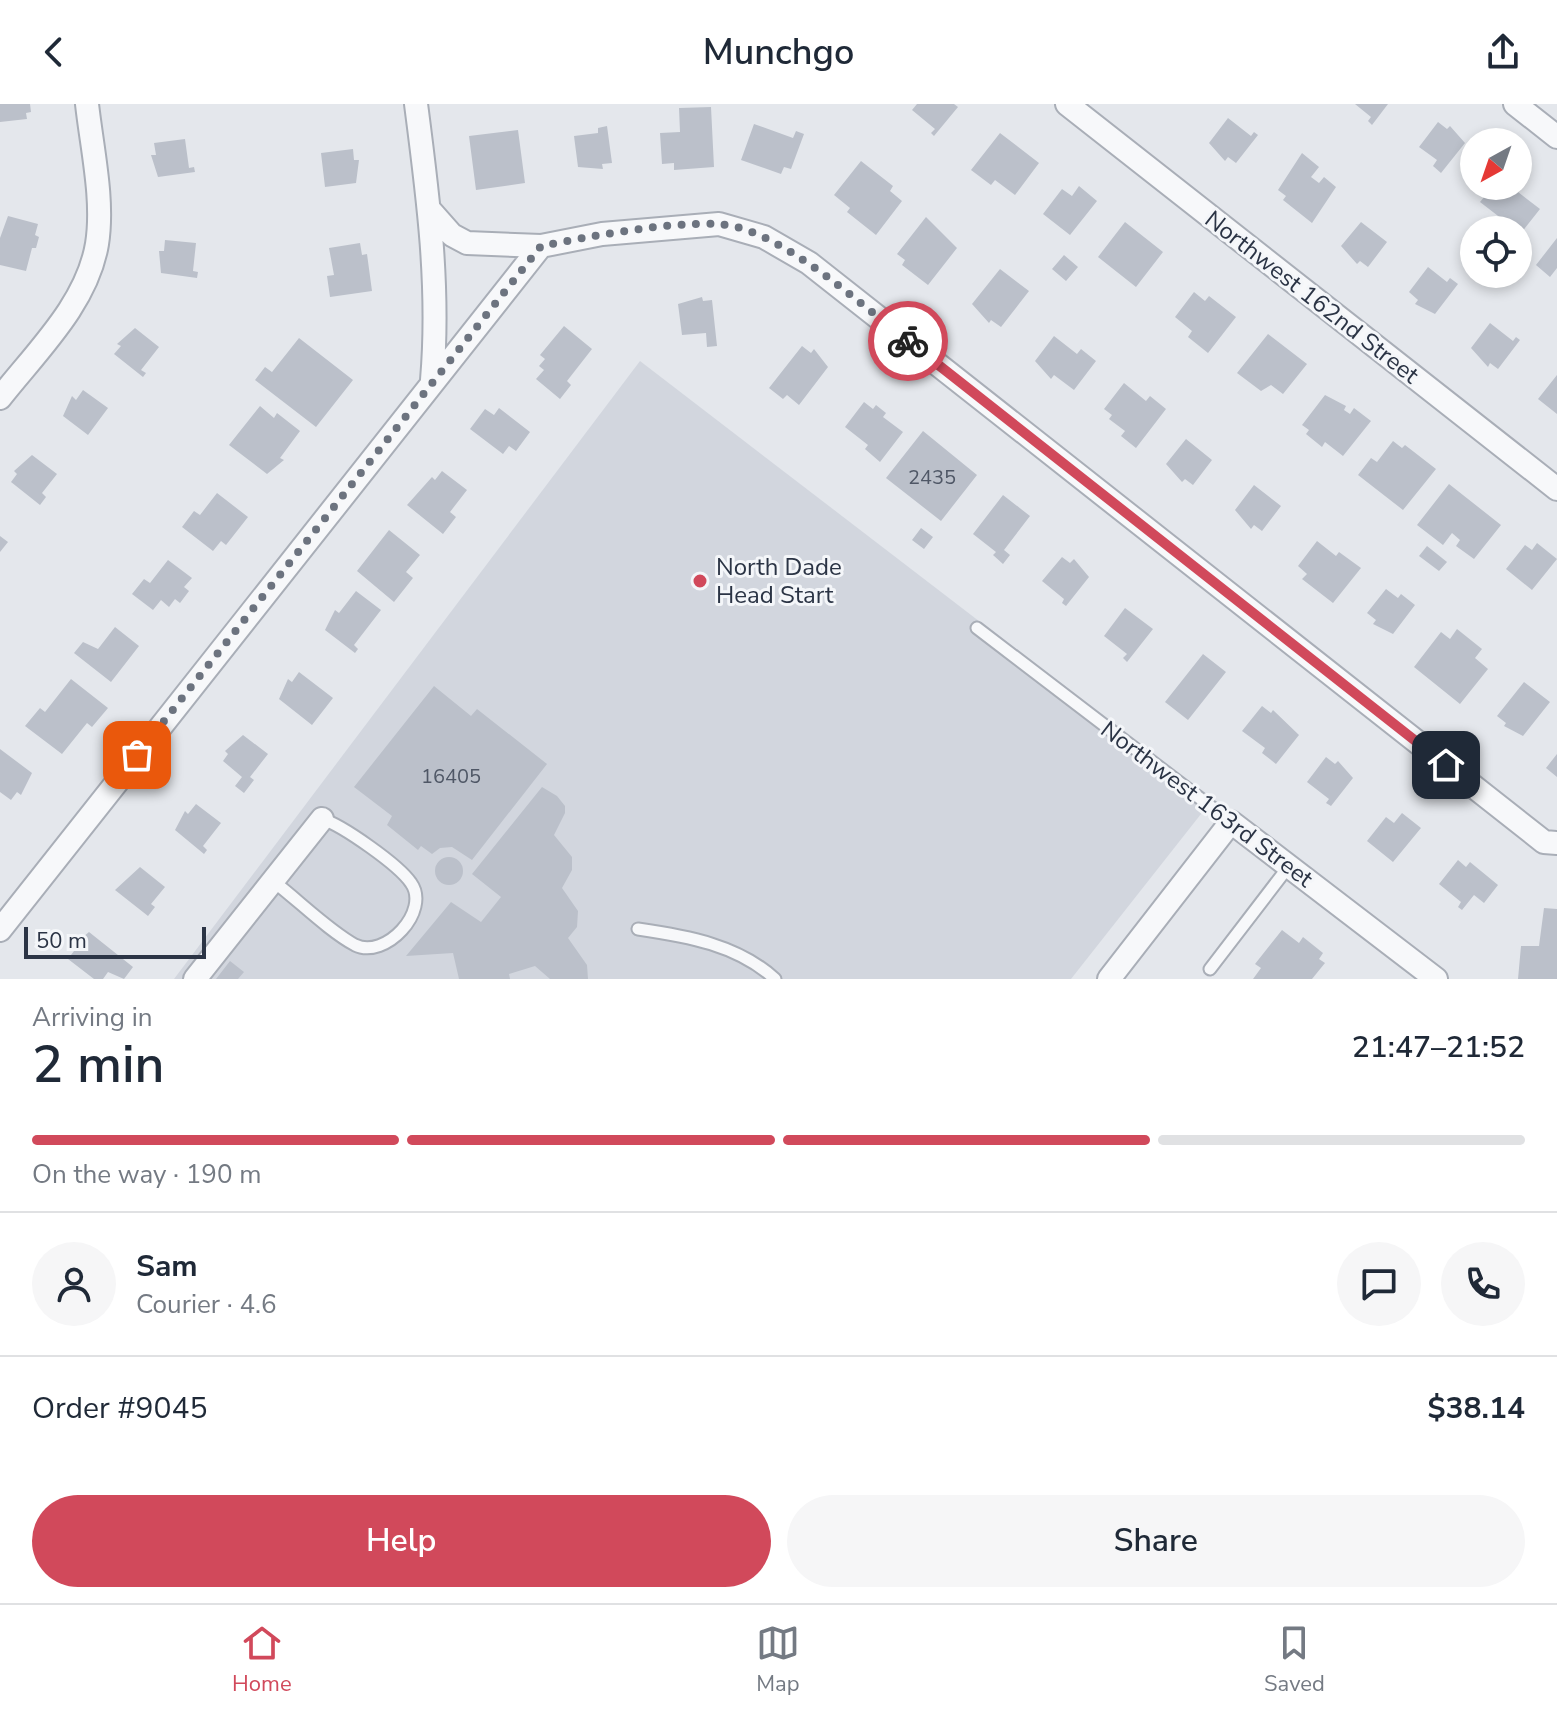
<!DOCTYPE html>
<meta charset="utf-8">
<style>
body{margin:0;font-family:"Nunito Sans",sans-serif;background:#f6f6f7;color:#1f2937;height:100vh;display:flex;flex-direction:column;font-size:30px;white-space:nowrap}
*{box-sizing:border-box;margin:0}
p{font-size:26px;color:#747a83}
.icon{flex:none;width:44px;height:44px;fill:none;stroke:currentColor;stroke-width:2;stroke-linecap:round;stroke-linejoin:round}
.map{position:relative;height:875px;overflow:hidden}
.details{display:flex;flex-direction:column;background:#fff;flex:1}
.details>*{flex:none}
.needle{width:52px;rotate:220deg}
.tools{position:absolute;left:1460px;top:24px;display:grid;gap:16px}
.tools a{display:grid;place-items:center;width:72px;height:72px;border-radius:50%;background:#fff;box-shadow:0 4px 12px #0003;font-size:40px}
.scale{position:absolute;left:24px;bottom:20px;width:182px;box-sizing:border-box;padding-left:8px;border:4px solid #2b3445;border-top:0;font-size:22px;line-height:28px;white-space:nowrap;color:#2b3445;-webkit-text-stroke:6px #f4f6f9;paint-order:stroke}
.pin{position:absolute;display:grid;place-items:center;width:68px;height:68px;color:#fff;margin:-34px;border-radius:16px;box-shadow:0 4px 12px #0006}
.courier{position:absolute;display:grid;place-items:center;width:80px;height:80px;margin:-40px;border:6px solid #d1495b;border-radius:50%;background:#fff;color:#222;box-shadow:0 2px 10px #0007}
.head em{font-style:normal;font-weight:600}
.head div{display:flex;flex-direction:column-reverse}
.head{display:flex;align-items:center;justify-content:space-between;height:136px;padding:0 32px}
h1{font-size:52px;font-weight:600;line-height:60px}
.bar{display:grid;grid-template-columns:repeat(4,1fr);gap:12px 8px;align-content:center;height:96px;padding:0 32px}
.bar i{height:10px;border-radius:6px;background:#e0e1e3}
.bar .on{background:#d1495b}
.bar p{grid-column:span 4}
.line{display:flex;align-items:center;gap:20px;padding:0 32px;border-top:2px solid #e0e1e3}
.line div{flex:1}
.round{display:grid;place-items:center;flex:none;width:84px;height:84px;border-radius:42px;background:#f6f6f7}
.button{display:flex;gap:16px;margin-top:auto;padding:16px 32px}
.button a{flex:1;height:92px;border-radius:48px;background:#d1495b;color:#fff;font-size:32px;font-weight:600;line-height:92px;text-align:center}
.button a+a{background:#f6f6f7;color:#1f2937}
header{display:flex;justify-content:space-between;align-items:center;height:104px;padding:0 32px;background:#fff;font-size:36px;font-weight:600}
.tabs{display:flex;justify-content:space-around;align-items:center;height:112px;border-top:2px solid #e0e1e3;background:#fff;font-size:22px;color:#747a83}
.tabs a{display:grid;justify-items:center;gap:4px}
.tabs .on{color:#d1495b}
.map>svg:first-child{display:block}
</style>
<header><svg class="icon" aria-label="back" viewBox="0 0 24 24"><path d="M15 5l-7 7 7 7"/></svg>Munchgo<svg class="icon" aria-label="share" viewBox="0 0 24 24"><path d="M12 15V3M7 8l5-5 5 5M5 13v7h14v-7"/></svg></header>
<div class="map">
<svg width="1557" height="875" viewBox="0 0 1557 875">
<rect width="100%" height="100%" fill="#e4e7ec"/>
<path fill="#d2d6de" d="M640,257L1212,696L1071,875H174Z"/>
<path fill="#bbc0ca" d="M0,0H30L31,8L26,9L27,15L0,18Z
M917,0H954L958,3L934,32L931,29L935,25L912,6Z
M1355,0H1388L1372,21L1368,17L1371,13Z
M711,3L714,63L674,66V59L662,60L660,29L680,28L679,4Z
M1228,14L1251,32L1254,28L1258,31L1236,59L1228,53L1225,57L1209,39Z
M1438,18L1447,25L1450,22L1465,39L1441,69L1433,62L1437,56L1419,43Z
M754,20L793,34L796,27L804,30L791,65L784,63L781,70L741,56Z
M607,22L612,59L602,60L603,65L578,63L574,32L598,29V24Z
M518,26L525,79L476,86L469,32Z
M1000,29L1039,59L1015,91L995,76L991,81L971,66Z
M185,35L189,64L194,63L195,68L158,73L151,51H156L154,39Z
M353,45L354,56H359L356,79L325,83L321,49Z
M1302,49L1319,63L1311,73L1319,79L1324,73L1336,83L1312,119L1283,96L1286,92L1278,86Z
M861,57L893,82L890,87L902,97L876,131L847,108L850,104L834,91Z
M1079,82L1097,97L1070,131L1043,110L1062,85L1072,92Z
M1493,82H1517L1521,85L1518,88L1540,105L1518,133V126H1505L1498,120L1502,115L1480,98Z
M8,112L38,120L35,131L39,133L36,144H32L26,167L0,161V134Z
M926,113L957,144L928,181L902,161L905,156L897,150Z
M1125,118L1163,148L1136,183L1098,153Z
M1361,118L1387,138L1368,163L1360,157L1357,160L1341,142Z
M1557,134V164L1550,173L1536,161Z
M165,136L196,139L193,167L198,168L197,174L161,169L159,147H164Z
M360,139L362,151L367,150L372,187L330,193L327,172L334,171L329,144Z
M1064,151L1078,163L1066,177L1052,165Z
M1428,163L1447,178L1450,174L1458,180L1435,210L1415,200L1418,196L1409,188Z
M1000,165L1029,187L1001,223L991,216L989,219L972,200Z
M1194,188L1205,197L1209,192L1236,213L1208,249L1188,233L1192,227L1175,213Z
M702,193L703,197L712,196L717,242L707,243L706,229L682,231L678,200Z
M1490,219L1513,237L1516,233L1520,236L1498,265L1490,259L1488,263L1471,244Z
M564,222L592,245L567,277L571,281L560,295L536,275L544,266L539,262L545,255L540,251Z
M135,224L159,243L141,266L146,269L143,273L114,250L121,242L117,240Z
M1268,230L1307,260L1283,290L1271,281L1261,287L1237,269Z
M1054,232L1077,250L1081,245L1096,257L1074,286L1054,271L1051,275L1035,257Z
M299,234L353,276L316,323L255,276L265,263L272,268Z
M802,242L811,249L814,245L828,263L799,301L787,291L783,295L769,284Z
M1557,271V310L1538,295Z
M1124,279L1146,297L1150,292L1166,305L1136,344L1121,332L1125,327L1109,315L1112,311L1104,305Z
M83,286L108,304L88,331L63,312L72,292L76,296Z
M1325,291L1346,302L1344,306L1350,310L1354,304L1371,317L1343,352L1325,338L1322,343L1306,330L1309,326L1302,321Z
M864,298L873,305L876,301L886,309L883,313L903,328L880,358L865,345L868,341L845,323Z
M260,302L274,314L277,309L300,327L280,354L284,356L267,370L229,341Z
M499,304L530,328L516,347L509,342L503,350L470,325L485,305L494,311Z
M923,327L977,371L941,417L886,374Z
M1186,335L1212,356L1193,381L1185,375L1182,378L1166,360Z
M1393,337L1402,344L1405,341L1436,365L1403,406L1358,371L1371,354L1377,358Z
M32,351L57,370L42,389L46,393L40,401L11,378L17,370L14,367Z
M442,367L467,386L450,408L456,413L443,430L407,401L432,373L435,376Z
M1449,380L1501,421L1474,455L1456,442L1460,436L1452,429L1443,441L1417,421Z
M1254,381L1281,402L1262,427L1254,421L1251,425L1235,406Z
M217,389L248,413L226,441L221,437L213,447L182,423L194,407L200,411Z
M1003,391L1030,412L1004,446L1010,451L1003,460L993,451L996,448L973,430Z
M921,424L933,433L924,445L912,436Z
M389,426L420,451L406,468L413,474L394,498L357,467Z
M0,432L8,438L0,448Z
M1317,437L1336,452L1339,448L1361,464L1333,499L1302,475L1307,470L1298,462Z
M1537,439L1557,455L1532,486L1506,465L1525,441L1532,446Z
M1427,442L1447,458L1439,467L1419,452Z
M1062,453L1070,459L1074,455L1089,473L1066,502L1062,499L1064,495L1042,477Z
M168,456L192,474L184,483L189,487L180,499L175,495L169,503L161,496L153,506L132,490L144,475L150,479Z
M1386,485L1398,494L1401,490L1415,501L1393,530L1373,520L1376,516L1367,509Z
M356,487L381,506L354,541L358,545L355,549L325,526L335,506L339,509Z
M1125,504L1153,525L1127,558L1123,554L1127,550L1104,532Z
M115,523L139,542L111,578L74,549L83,538L98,545Z
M1457,525L1482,545L1475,554L1488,565L1460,600L1414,563L1441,528L1450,535Z
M1203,550L1226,568L1188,616L1165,598Z
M299,568L333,594L312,621L279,595L288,575L292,578Z
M71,575L108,604L92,623L87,619L62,650L25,622L40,604L45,608Z
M1524,578L1550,598L1523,632L1504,622L1506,619L1497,612Z
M434,582L471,612L477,605L547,660L472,756L452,743L440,744L432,750L421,742L418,746L387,721L392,712L354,683Z
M1262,602L1271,609L1273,606L1299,631L1276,660L1262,649L1265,644L1242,627Z
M243,631L268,650L250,673L254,676L244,689L235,682L242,673L223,657L228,650L225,647Z
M0,645L32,669L21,691L17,688L11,696L0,688Z
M1557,650V673L1546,664Z
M1326,653L1335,660L1338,657L1353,674L1331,702L1326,699L1329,695L1307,678Z
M542,683L557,692L565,702V709L554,731L572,753V766L562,784L578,807L577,823L568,834L587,861L588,875H550L535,862L509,870L510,875H459L453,849L406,852L451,798L481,818L501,793L472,770Z
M196,700L221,719L203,742L207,746L204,750L175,726L185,707L188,710Z
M1402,709L1421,724L1393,758L1367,737L1386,713L1394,719Z
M435 767a14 14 0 1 1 28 0a14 14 0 1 1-28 0Z
M1458,756L1466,763L1470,758L1498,781L1484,799L1474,791L1462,806L1458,803L1461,798L1439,780Z
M140,763L165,783L151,800L155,803L148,812L115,786Z
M1544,804L1557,805V875H1518L1521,842H1539Z
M1282,826L1299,839L1303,833L1323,849L1319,855L1325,859L1312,875H1253L1261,864L1255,860Z
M89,828L133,863L124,875L108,868L103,875H94L68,855L74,847L70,844Z
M230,857L244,868L238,875H216Z"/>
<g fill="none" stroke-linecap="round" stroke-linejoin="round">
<g stroke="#a9aeb7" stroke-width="15">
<path id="lane" d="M977,524L1231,718
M273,777C298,796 329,827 355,841C385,856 431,807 411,779C399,761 342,721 322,715
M638,825C687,832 738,841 775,875
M1210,865L1289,762"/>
</g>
<g stroke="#a9aeb7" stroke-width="26">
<path id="street" d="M416,0C428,92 440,183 432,276
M1067,0L1557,385
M1515,0L1557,33
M429,105L452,131L467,139L541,142L602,130L719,120L764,133L809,159L1544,738L1557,739
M0,294C36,248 87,200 97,140C104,96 92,45 87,0
M0,826L541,142
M195,875L322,715
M1109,875L1231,718L1436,875"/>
</g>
<use href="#lane" stroke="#f7f8fa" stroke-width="11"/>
<use href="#street" stroke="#f7f8fa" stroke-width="22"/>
</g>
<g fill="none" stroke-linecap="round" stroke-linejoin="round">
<path stroke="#6c737f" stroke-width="8" stroke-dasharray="0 14.4" d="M137,651L541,142C593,132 665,118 717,120C777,122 861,201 908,237"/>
<path stroke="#d1495b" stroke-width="10" d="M908,237L1446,661"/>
</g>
<circle fill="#d1495b" stroke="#f4f6f9" stroke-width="3" cx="700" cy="477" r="8"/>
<g text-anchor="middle" stroke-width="6" stroke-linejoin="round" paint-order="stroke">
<g font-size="20" fill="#4f5766">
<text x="932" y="380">2435</text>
<text x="451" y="679">16405</text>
</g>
<g font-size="24" fill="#2b3445" stroke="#f4f6f9">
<text transform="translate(1312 193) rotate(38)" y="8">Northwest 162nd Street</text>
<text transform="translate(1207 700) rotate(37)" y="8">Northwest 163rd Street</text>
</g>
<g font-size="24" fill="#2b3445" stroke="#f4f6f9" text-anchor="start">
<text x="716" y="471">North Dade<tspan x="716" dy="28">Head Start</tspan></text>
</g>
</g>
</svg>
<div class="tools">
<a><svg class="needle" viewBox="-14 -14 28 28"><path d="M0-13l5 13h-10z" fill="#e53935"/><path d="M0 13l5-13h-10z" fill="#747a83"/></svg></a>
<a><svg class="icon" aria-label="locate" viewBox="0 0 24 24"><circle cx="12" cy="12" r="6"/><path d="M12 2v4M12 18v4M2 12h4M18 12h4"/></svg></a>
</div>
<div class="scale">50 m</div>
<div class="pin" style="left:137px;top:651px;background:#ea580c"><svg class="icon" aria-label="bag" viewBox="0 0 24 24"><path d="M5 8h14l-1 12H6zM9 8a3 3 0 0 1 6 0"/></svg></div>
<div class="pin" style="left:1446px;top:661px;background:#1f2937"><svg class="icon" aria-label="home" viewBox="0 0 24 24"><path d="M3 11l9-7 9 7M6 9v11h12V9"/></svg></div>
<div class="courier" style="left:908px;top:237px"><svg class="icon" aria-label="bike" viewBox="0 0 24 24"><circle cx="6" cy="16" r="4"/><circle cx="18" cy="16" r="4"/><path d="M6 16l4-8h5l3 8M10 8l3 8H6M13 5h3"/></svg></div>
</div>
<section class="details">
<div class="head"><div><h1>2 min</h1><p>Arriving in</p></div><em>21:47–21:52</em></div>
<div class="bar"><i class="on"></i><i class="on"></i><i class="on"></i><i></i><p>On the way · 190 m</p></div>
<div class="line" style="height:144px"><a class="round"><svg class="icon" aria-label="person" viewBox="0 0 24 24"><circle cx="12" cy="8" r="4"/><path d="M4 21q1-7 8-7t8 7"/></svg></a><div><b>Sam</b><p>Courier · 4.6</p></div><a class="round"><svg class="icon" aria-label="chat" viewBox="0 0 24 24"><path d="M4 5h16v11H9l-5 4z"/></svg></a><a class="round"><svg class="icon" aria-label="phone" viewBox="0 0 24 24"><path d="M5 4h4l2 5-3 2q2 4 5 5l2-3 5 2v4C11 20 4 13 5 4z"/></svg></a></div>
<div class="line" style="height:104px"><div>Order #9045</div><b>$38.14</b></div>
<div class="button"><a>Help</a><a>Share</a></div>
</section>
<nav class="tabs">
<a class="on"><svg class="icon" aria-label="home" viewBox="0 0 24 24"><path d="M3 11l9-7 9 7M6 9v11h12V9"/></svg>Home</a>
<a><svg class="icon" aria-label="map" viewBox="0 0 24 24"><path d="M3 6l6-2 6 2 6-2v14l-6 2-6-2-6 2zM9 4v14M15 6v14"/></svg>Map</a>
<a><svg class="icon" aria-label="saved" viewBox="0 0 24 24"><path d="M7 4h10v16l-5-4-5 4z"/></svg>Saved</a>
</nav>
